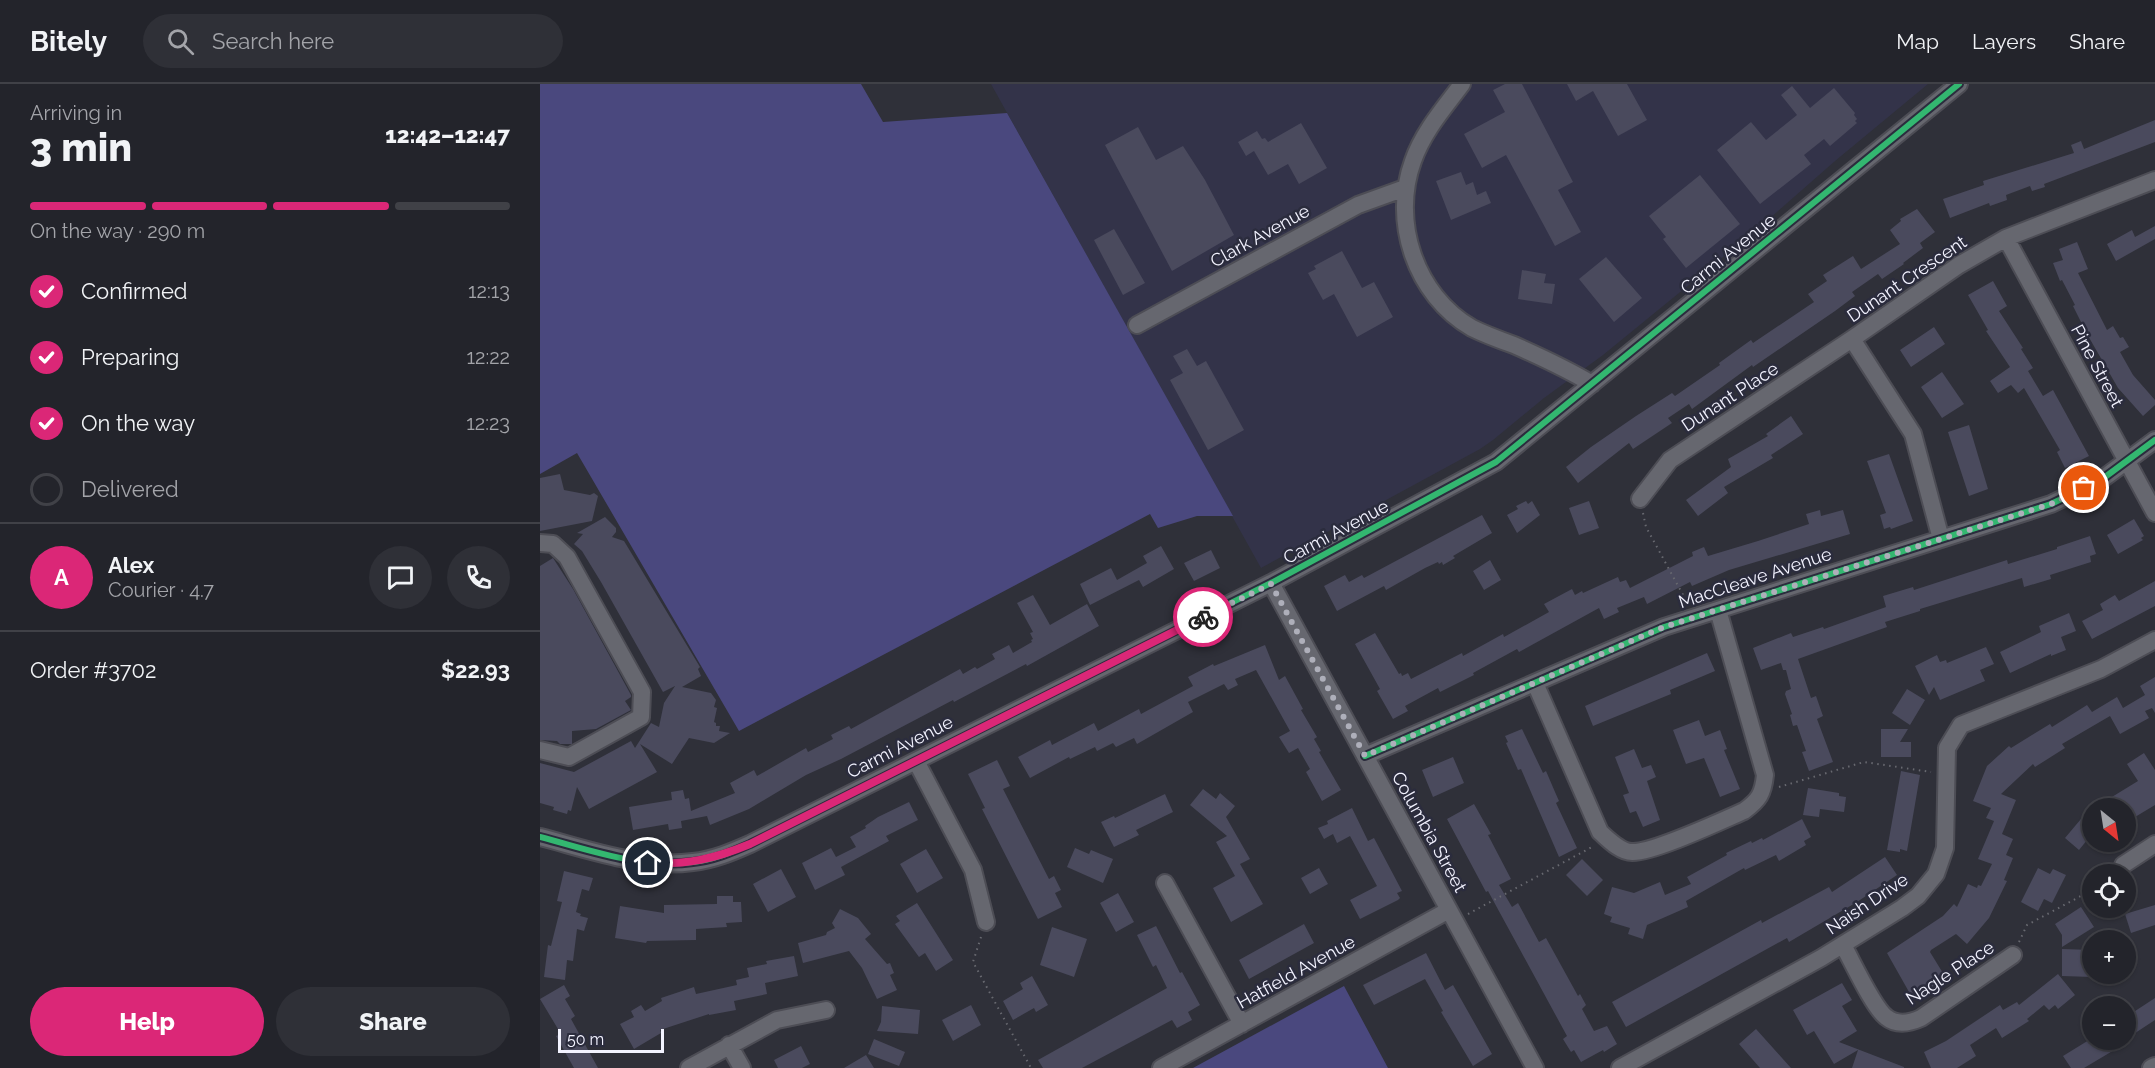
<!DOCTYPE html>
<meta charset="utf-8">
<style>
body{margin:0;font-family:Raleway,sans-serif;background:#2f3037;color:#f1f3f6;height:100vh;display:flex;flex-direction:column;font-size:22px;white-space:nowrap}
*{box-sizing:border-box;margin:0}
p{font-size:20px;color:#a3a4a9}
.icon{flex:none;width:33px;height:33px;fill:none;stroke:currentColor;stroke-width:2;stroke-linecap:round;stroke-linejoin:round}
.map{position:relative;flex:1;overflow:hidden}
.sheet{display:flex;flex-direction:column;background:#23242b;width:540px}
.sheet>*{flex:none}
.needle{width:39px;rotate:150deg}
.tools{position:absolute;left:1542px;top:714px;display:grid;gap:12px}
.tools a{display:grid;place-items:center;width:54px;height:54px;border-radius:50%;background:#23242b;box-shadow:0 2px 4px #0004,0 0 0 2px #404147;font-size:30px}
.scale{position:absolute;left:18px;bottom:15px;width:106px;box-sizing:border-box;padding-left:6px;border:3px solid #f3f3ff;border-top:0;font-size:16px;line-height:21px;white-space:nowrap;color:#f3f3ff;-webkit-text-stroke:4px #2b2c3d;paint-order:stroke}
.pin{position:absolute;display:grid;place-items:center;width:51px;height:51px;color:#fff;margin:-26px;border:3px solid #fff;border-radius:50%;box-shadow:0 2px 6px #0007}
.courier{position:absolute;display:grid;place-items:center;width:60px;height:60px;margin:-30px;border:4px solid #db2777;border-radius:50%;background:#fff;color:#222;box-shadow:0 2px 8px #0007}
.overview em{font-style:normal;font-weight:800}
.overview div{display:flex;flex-direction:column-reverse}
.overview{display:flex;align-items:center;justify-content:space-between;height:102px;padding:0 30px}
h1{font-size:39px;font-weight:800;line-height:45px}
.bar{display:grid;grid-template-columns:repeat(4,1fr);gap:9px 6px;align-content:center;height:72px;padding:0 30px}
.bar i{height:8px;border-radius:4px;background:#404147}
.bar .active{background:#db2777}
.bar p{grid-column:span 4}
.line{display:flex;align-items:center;gap:15px;padding:0 30px;border-top:2px solid #404147}
.line div{flex:1}
.round{display:grid;place-items:center;flex:none;width:63px;height:63px;border-radius:32px;background:#2f3037}
ol{padding:0 30px;list-style:none}
li{display:flex;align-items:center;gap:18px;height:66px}
li p{margin-inline-start:auto}
li .icon{padding:6px;border-radius:50%;background:#db2777;color:#fff;stroke-width:4}
li:last-child{color:#a3a4a9}
li i{width:33px;height:33px;border:3px solid #404147;border-radius:50%}
.button{display:flex;gap:12px;margin-top:auto;padding:12px 30px}
.button a{flex:1;height:69px;border-radius:36px;background:#db2777;color:#fff;font-size:24px;font-weight:800;line-height:69px;text-align:center}
.button a+a{background:#2f3037;color:#f1f3f6}
header{display:flex;align-items:center;gap:36px;box-sizing:border-box;height:84px;padding:0 30px;background:#23242b;border-bottom:2px solid #404147}
header strong{font-size:28px}
nav{display:flex;gap:33px;margin-inline-start:auto;font-size:21px}
.search{width:420px;height:54px;background:#2f3037;display:flex;align-items:center;gap:15px;box-sizing:border-box;padding:0 21px;border-radius:33px;color:#a3a4a9;font-size:22px}
main{display:flex;flex:1;min-height:0}
.map>svg:first-child{display:block}
</style>
<header>
<strong>Bitely</strong>
<div class="search"><svg class="icon" aria-label="search" viewBox="0 0 24 24"><circle cx="10" cy="10" r="6"/><path d="M15 15l6 6"/></svg>Search here</div>
<nav><a>Map</a><a>Layers</a><a>Share</a></nav>
</header>
<main>
<section class="sheet">
<div class="overview"><div><h1>3 min</h1><p>Arriving in</p></div><em>12:42–12:47</em></div>
<div class="bar"><i class="active"></i><i class="active"></i><i class="active"></i><i></i><p>On the way · 290 m</p></div>
<ol>
<li><svg class="icon" aria-label="check" viewBox="0 0 24 24"><path d="M5 12l5 5 9-10"/></svg>Confirmed<p>12:13</p></li>
<li><svg class="icon" aria-label="check" viewBox="0 0 24 24"><path d="M5 12l5 5 9-10"/></svg>Preparing<p>12:22</p></li>
<li><svg class="icon" aria-label="check" viewBox="0 0 24 24"><path d="M5 12l5 5 9-10"/></svg>On the way<p>12:23</p></li>
<li><i></i>Delivered</li>
</ol>
<div class="line" style="height:108px"><b class="round" style="background:#db2777;color:#fff">A</b><div><b>Alex</b><p>Courier · 4.7</p></div><a class="round"><svg class="icon" aria-label="chat" viewBox="0 0 24 24"><path d="M4 5h16v11H9l-5 4z"/></svg></a><a class="round"><svg class="icon" aria-label="phone" viewBox="0 0 24 24"><path d="M5 4h4l2 5-3 2q2 4 5 5l2-3 5 2v4C11 20 4 13 5 4z"/></svg></a></div>
<div class="line" style="height:78px"><div>Order #3702</div><b>$22.93</b></div>
<div class="button"><a>Help</a><a>Share</a></div>
</section>
<div class="map">
<svg width="1615" height="984" viewBox="0 0 1615 984">
<rect width="100%" height="100%" fill="#2f3039"/>
<path fill="#333349" d="M451,0H1388L1295,77L1221,142L1063,271L1004,314L953,356L940,365L721,484Z"/>
<path fill="#4a487e" d="M0,0H321L343,38L467,29L693,432H657L618,444L610,430L199,647L37,369L0,390Z
M804,902L848,984H653Z"/>
<path fill="#4a4a5d" d="M965,0H982L1033,98L1018,106L1041,148L1015,162L966,71L942,84L924,50L965,28L953,6Z
M1027,0H1087L1107,36L1078,52L1053,7L1036,17Z
M1252,2L1270,24L1294,4L1315,29L1314,31L1317,35L1315,37L1317,39L1290,62L1284,55L1264,71L1271,80L1220,120L1177,66L1211,38L1226,56L1257,31L1241,11Z
M1615,36V58L1504,100L1505,103L1492,107L1490,102L1466,111L1467,116L1450,122L1449,119L1410,134L1403,115L1444,101L1443,97L1534,69L1531,61L1541,57L1544,65Z
M761,39L787,84L759,100L748,80L728,91L714,67L706,72L698,58L717,47L722,55L725,54L728,58Z
M598,43L616,76L643,62L665,96L694,151L632,187L565,61Z
M921,88L926,101L933,98L937,111L946,107L951,119L911,136L896,97Z
M1160,91L1200,140L1146,184L1123,155L1126,153L1109,132Z
M1377,125L1395,148L1380,159L1383,164L1363,179L1364,180L1342,195L1338,190L1312,208L1315,212L1295,227L1213,283L1212,281L1152,325L1149,320L1128,334L1132,339L1093,365L1089,359L1038,399L1026,383L1051,363L1096,332L1132,309L1135,312L1180,281L1179,279L1211,256L1213,259L1274,218L1268,210L1287,197L1283,191L1313,172L1321,185L1360,160L1350,146L1361,137L1360,135Z
M1615,142V155L1576,177L1567,160L1592,146L1595,153Z
M574,145L605,199L583,211L554,156Z
M1537,158L1548,185L1538,189L1567,246L1573,242L1580,254L1583,253L1589,263L1580,268L1593,291L1615,316V321L1603,332L1578,304L1547,250L1533,222L1535,221L1522,196L1520,197L1513,179L1523,176L1519,165Z
M802,167L822,204L834,198L853,233L817,253L794,210L783,216L768,189L776,185L774,182Z
M1066,173L1102,214L1074,238L1039,195Z
M982,186L1006,190L1004,199L1015,200L1012,220L978,215Z
M1453,197L1467,222L1459,227L1483,264L1481,265L1493,284L1488,287L1503,312L1513,306L1549,372L1525,384L1517,368L1520,366L1484,304L1478,309L1471,301L1458,309L1450,297L1470,283L1446,247L1448,246L1428,211Z
M1394,243L1405,260L1371,283L1360,266Z
M647,265L657,282L666,277L704,346L668,366L630,296L643,289L633,272Z
M1402,288L1424,320L1402,334L1381,303Z
M1251,332L1263,350L1231,371L1233,374L1184,403L1188,409L1158,432L1146,416L1191,383L1188,375L1228,352L1226,350Z
M1429,341L1448,405L1429,412L1408,348Z
M1349,370L1373,437L1351,445L1350,443L1344,445L1340,431L1346,429L1327,377Z
M20,390L24,406L50,411L54,409L58,412L52,437L0,447V394Z
M986,417L988,420L992,417L1000,431L977,449L967,431L978,425L976,422Z
M1049,417L1059,444L1039,451L1029,424Z
M1280,426L1281,432L1303,426L1310,450L1189,486L1152,502L1150,498L1107,520L1104,513L1077,524L1079,528L1064,535L1059,524L979,568L977,565L933,589L934,591L900,608L898,604L865,622L868,627L853,635L837,607L840,605L815,560L835,549L859,590L861,589L862,592L868,589L871,595L922,569L923,572L963,550L964,553L1009,528L1004,520L1032,505L1035,511L1042,507L1043,509L1078,493L1080,498L1086,496L1090,504L1153,472L1152,468L1164,463L1168,472L1218,457L1269,440L1266,430Z
M942,431L952,449L913,472L915,474L903,481L902,478L899,480L898,478L885,484L846,506L844,502L797,527L784,502L805,491L809,498L822,491L824,494Z
M65,433L76,444V448L72,453L84,457L160,583L158,585L161,592L142,603L171,609L176,616L174,623L177,624L174,638L176,639V642H180L179,647L190,649L174,659L149,654L132,680L100,660L117,688L49,725L37,703L31,727L28,726L27,730L13,726L14,723L0,719V679L34,688L91,657L95,664L111,639L119,643L124,619L135,602L123,608L61,498L42,467L34,460L43,450L37,449Z
M1594,435L1604,452L1601,454L1603,456L1578,470L1567,451Z
M1550,452L1556,470L1550,472L1551,478L1510,491L1511,495L1484,503L1482,494L1380,525V527L1345,538L1347,543L1258,575L1271,614L1276,612L1283,632L1277,635L1293,678L1269,687L1262,668L1266,667L1257,641L1253,642L1250,631L1252,630L1245,610L1246,607L1251,605L1246,586H1243L1241,579L1221,586L1213,564L1251,549L1253,553L1283,543L1284,545L1346,523L1343,512L1373,503L1374,506L1467,476L1468,480L1517,465V463Z
M621,462L634,485L603,503L599,496L550,521L540,500L571,484L577,496L607,479L603,472Z
M671,466L680,484L654,497L644,479Z
M13,474L33,505L91,611V613L85,617L91,626L56,645L32,647V660H20L17,657L0,656V482Z
M950,476L961,496L944,506L933,487Z
M1615,497V522L1552,555L1542,537L1563,526L1560,520L1575,511L1579,517Z
M493,511L510,541L547,520L559,542L487,582L486,580L414,618L413,616L301,675L266,691L209,725L170,741L167,732L141,737L142,744L129,746L128,740L93,746L89,723L132,716L131,708L143,706L145,715L149,714L151,727L195,709L190,699L214,686L217,692L266,664L268,668L293,655L291,651L309,642L311,645L420,585L423,590L435,583L437,585L455,575L452,570L469,561L473,569L492,558L491,556L493,555L490,549L493,548L477,519Z
M1529,529L1536,547L1521,553L1526,566L1511,572V570L1470,589L1460,568L1501,548L1499,542Z
M725,561L739,596L745,592L763,625L761,626L777,653L774,655L781,667L779,668L801,706L782,717L766,688L770,685L758,664L749,669L739,653L750,647L716,586L695,595L698,601L688,606L684,600L648,618L653,628L597,660L594,654L576,663L573,659L557,667L555,663L530,675L529,673L490,694L478,673L510,656L512,661L554,639L558,647L599,625L601,630L653,602L648,593L673,580L674,582Z
M1446,563L1454,580L1440,586L1445,597L1400,616L1394,603L1389,611L1375,582L1397,571L1400,578L1406,576L1407,579Z
M1167,569L1175,587L1130,606L1131,610L1053,642L1045,622Z
M1615,593V629L1612,624L1605,627L1609,634L1580,650L1570,632L1522,660L1525,664L1495,683L1493,680L1461,710L1476,716L1462,750L1473,755L1466,771L1473,774L1464,796L1467,797L1449,834L1427,860L1416,850L1391,866L1390,868L1406,894L1373,915L1347,869L1403,832L1414,820L1417,823L1428,800L1437,804L1438,801L1441,802L1452,780L1438,775L1454,737L1446,734L1451,724L1433,717L1447,682L1469,662L1471,664L1510,640L1512,643L1547,621L1552,628L1577,613L1583,624L1605,611L1600,602Z
M1367,605L1385,616L1370,641L1352,629Z
M1159,636L1165,652L1180,646L1187,665L1184,666L1200,705L1180,713L1164,674L1146,680L1133,646Z
M982,645L1003,689L1006,687L1015,708L1019,717L1016,719L1037,764L1019,773L981,685L978,686L966,659L968,658L965,652Z
M1341,645H1368L1360,658H1371V673H1341Z
M1094,665L1102,684L1111,681L1116,693L1107,697L1120,736L1103,743L1096,727L1090,729L1083,711L1089,709L1075,673Z
M1604,669L1615,686V721L1590,736L1586,729V724H1572L1567,716L1598,697L1587,680Z
M913,673L924,699L893,713L882,686Z
M457,676L470,702L463,705L509,795L514,792L521,806L515,809L522,823L498,835L442,725L445,724L428,690Z
M1361,687L1380,691L1367,767L1360,765V768L1347,766Z
M1268,704L1299,709V712L1306,713L1304,728L1280,725L1279,733L1263,731Z
M663,705L676,715L680,709L695,722L686,733L710,775L700,780L723,820L691,838L673,804L695,792L676,758L687,752L650,721Z
M625,710L633,728L596,746L599,751L574,763L561,738L574,732L575,734Z
M369,718L378,736L346,752L349,757L301,783L305,791L275,806L262,779L291,764L296,773L316,763L310,753L326,744L325,742L338,733Z
M934,720L951,750L948,751L971,795L959,801L972,823L978,819L999,858L1006,854L1038,912L1040,910L1046,921L1042,925L1054,947L1067,942L1077,960L1064,968L1063,966L1041,978L1034,966L1031,968L1023,955L1027,952L948,807L946,808L907,735Z
M812,724L828,757L834,754L862,807L857,809L860,814L858,816L820,835L810,816L837,802L810,752L797,759L793,750L784,755L778,744L788,740L787,737Z
M1546,729L1552,735V750L1539,766L1525,754Z
M1262,735L1271,753L1264,757L1266,761L1239,777L1236,771L1205,786L1204,784L1146,817L1148,823L1107,841L1103,855L1088,850L1090,844L1070,838L1072,833L1064,830L1072,803L1094,809L1120,798L1125,811L1151,800L1147,793L1187,771L1186,769L1211,757L1212,759L1222,754L1223,756Z
M535,764L549,770L551,766L573,775L563,799L527,783Z
M386,765L403,794L377,809L360,780Z
M1345,773L1357,791L1317,818L1249,858L1247,854L1086,943L1072,918L1221,836L1222,839L1289,803L1292,808Z
M1042,775L1063,796L1047,812L1026,791Z
M779,784L788,800L770,810L761,794Z
M1498,784L1510,790L1513,785L1526,791L1512,819L1504,815L1498,827L1481,818Z
M241,785L256,813L228,828L213,800Z
M24,787L53,794L49,807L42,805L36,828L41,830L40,832L48,834L44,847L37,845L33,877L27,876L25,896L4,893L8,861L11,862L22,818L17,817Z
M578,809L594,838L576,848L560,819Z
M177,812H193V818H201L202,838L186,839L187,843L156,845V856L107,857L106,859L75,854L80,822L124,829V821L177,820Z
M377,819L413,876L396,887L385,869L379,873L355,840L360,837L356,832Z
M1615,821V841L1591,849L1585,830Z
M1541,823L1554,843L1522,863V851L1515,840Z
M300,825L318,834L331,850L325,855L347,880L350,879L354,889L350,891L357,906L337,915L322,884L309,867L263,879L258,859L286,851L287,848L295,844L292,839Z
M764,840L774,859L709,895L699,876Z
M616,842L640,889L642,888L660,921L648,928L652,936L637,944L632,936L542,984H503L498,976L627,904L616,881L613,883L597,851Z
M512,843L547,855L534,893L500,881Z
M1522,865L1552,866V893L1522,892Z
M886,869L905,906L913,901L952,970L933,982L901,928L903,927L885,895L834,921L823,901Z
M254,872L258,892L225,899L227,910L194,917L196,926L169,931V930L120,946L121,949L94,965L80,940L94,933L91,927L101,921L105,927L122,917L121,914L154,903L156,910L197,901L196,896L209,893L207,884L227,880L226,877Z
M1518,890L1535,911L1518,925L1515,921L1509,926L1504,921L1487,935L1489,937L1462,954L1456,944L1430,961L1436,972L1417,984H1391L1384,968L1406,957L1460,921L1463,926L1477,918L1479,921Z
M492,892L508,921L496,928L494,924L473,936L463,917L483,905L480,899Z
M1302,899L1312,916L1302,922L1317,947L1299,958L1364,983V984H1312L1318,966L1294,980L1274,947L1267,951L1253,926Z
M24,901L30,912L25,915L35,932L31,935L58,984H34L16,952L21,950L0,915Z
M1615,914V936L1586,955V933Z
M431,921L441,941L413,957L402,936Z
M342,922L380,926L378,950L337,947L341,938Z
M1216,945L1251,984H1220L1199,960Z
M334,955L365,968L359,982L328,970Z
M1549,956H1591L1544,984H1531L1523,972Z
M261,962L270,980L262,984H238L234,976Z
M326,971L334,984H304Z"/>
<g fill="none" stroke-linecap="round" stroke-linejoin="round">
<g stroke="#4d4d55" stroke-width="20">
<path id="minor" d="M922,0C904,24 883,48 873,77C851,137 875,211 932,244C946,251 960,256 974,261C1001,273 1027,285 1052,300
M1466,154L1615,429
M597,241L818,121L865,104
M1312,255L1373,350L1401,455
M1100,415L1130,376L1312,255L1419,181L1466,154L1615,96
M0,459L13,460L27,473L102,608L101,633L29,673L0,666
M731,499L995,984
M995,599L1060,748C1068,755 1080,768 1092,768C1113,769 1181,737 1204,727C1219,716 1223,710 1225,691L1178,526
M825,672L1124,543L1511,420L1561,396L1615,356
M376,677L433,786L446,838
M0,753C50,766 101,785 153,778C173,776 192,768 210,760L731,499L956,378L1419,0
M1583,781L1615,760
M625,799L702,940
M1303,861C1312,877 1333,923 1346,933C1357,942 1370,939 1381,934L1473,871
M189,961L202,984
M149,984L237,936L286,926
M621,984L909,826
M1080,984L1281,874L1362,824L1378,812L1396,790L1405,764L1407,664L1421,641L1561,585L1615,556
M1611,984L1615,982"/>
</g>
<path stroke="#686970" stroke-width="2" stroke-dasharray="1.5 4.5" stroke-linecap="butt" d="M1103,429L1106,443L1148,520
M1239,703L1324,678L1391,688
M928,830L1052,763
M441,853L433,878L491,984
M1479,858L1487,841L1552,806"/>
<use href="#minor" stroke="#66676f" stroke-width="16"/>
<g stroke="#2b2c3d" stroke-width="10">
<path id="cycleway" d="M825,672L1124,543L1511,420L1561,396L1615,356
M0,753C50,766 101,785 153,778C173,776 192,768 210,760L731,499L956,378L1419,0"/>
</g>
<use href="#cycleway" stroke="#33b770" stroke-width="6"/>
</g>
<g fill="none" stroke-linecap="round" stroke-linejoin="round">
<path stroke="#aeafba" stroke-width="6" stroke-dasharray="0 10.8" d="M663,533L731,500L825,672L1124,543L1511,420L1544,404"/>
<path stroke="#db2777" stroke-width="8" d="M108,779C147,781 174,775 210,760L663,533"/>
</g>
<g text-anchor="middle" stroke-width="5" stroke-linejoin="round" paint-order="stroke">
<g font-size="18" fill="#f3f3ff" stroke="#2b2c3d">
<text transform="translate(720 152) rotate(-29)" y="6">Clark Avenue</text>
<text transform="translate(1188 170) rotate(-39)" y="6">Carmi Avenue</text>
<text transform="translate(1367 195) rotate(-34)" y="6">Dunant Crescent</text>
<text transform="translate(1557 282) rotate(62)" y="6">Pine Street</text>
<text transform="translate(1190 313) rotate(-33)" y="6">Dunant Place</text>
<text transform="translate(796 448) rotate(-28)" y="6">Carmi Avenue</text>
<text transform="translate(1215 494) rotate(-18)" y="6">MacCleave Avenue</text>
<text transform="translate(360 663) rotate(-27)" y="6">Carmi Avenue</text>
<text transform="translate(889 748) rotate(61)" y="6">Columbia Street</text>
<text transform="translate(1327 820) rotate(-34)" y="6">Naish Drive</text>
<text transform="translate(756 888) rotate(-29)" y="6">Hatfield Avenue</text>
<text transform="translate(1410 889) rotate(-33)" y="6">Nagle Place</text>
</g>
</g>
</svg>
<div class="tools">
<a><svg class="needle" viewBox="-14 -14 28 28"><path d="M0-13l5 13h-10z" fill="#e53935"/><path d="M0 13l5-13h-10z" fill="#a3a4a9"/></svg></a>
<a><svg class="icon" aria-label="locate" viewBox="0 0 24 24"><circle cx="12" cy="12" r="6"/><path d="M12 2v4M12 18v4M2 12h4M18 12h4"/></svg></a>
<a>+</a>
<a>−</a>
</div>
<div class="scale">50 m</div>
<div class="pin" style="left:1544px;top:404px;background:#ea580c"><svg class="icon" aria-label="bag" viewBox="0 0 24 24"><path d="M5 8h14l-1 12H6zM9 8a3 3 0 0 1 6 0"/></svg></div>
<div class="pin" style="left:108px;top:779px;background:#1f2937"><svg class="icon" aria-label="home" viewBox="0 0 24 24"><path d="M3 11l9-7 9 7M6 9v11h12V9"/></svg></div>
<div class="courier" style="left:663px;top:533px"><svg class="icon" aria-label="bike" viewBox="0 0 24 24"><circle cx="6" cy="16" r="4"/><circle cx="18" cy="16" r="4"/><path d="M6 16l4-8h5l3 8M10 8l3 8H6M13 5h3"/></svg></div>
</div>
</main>
